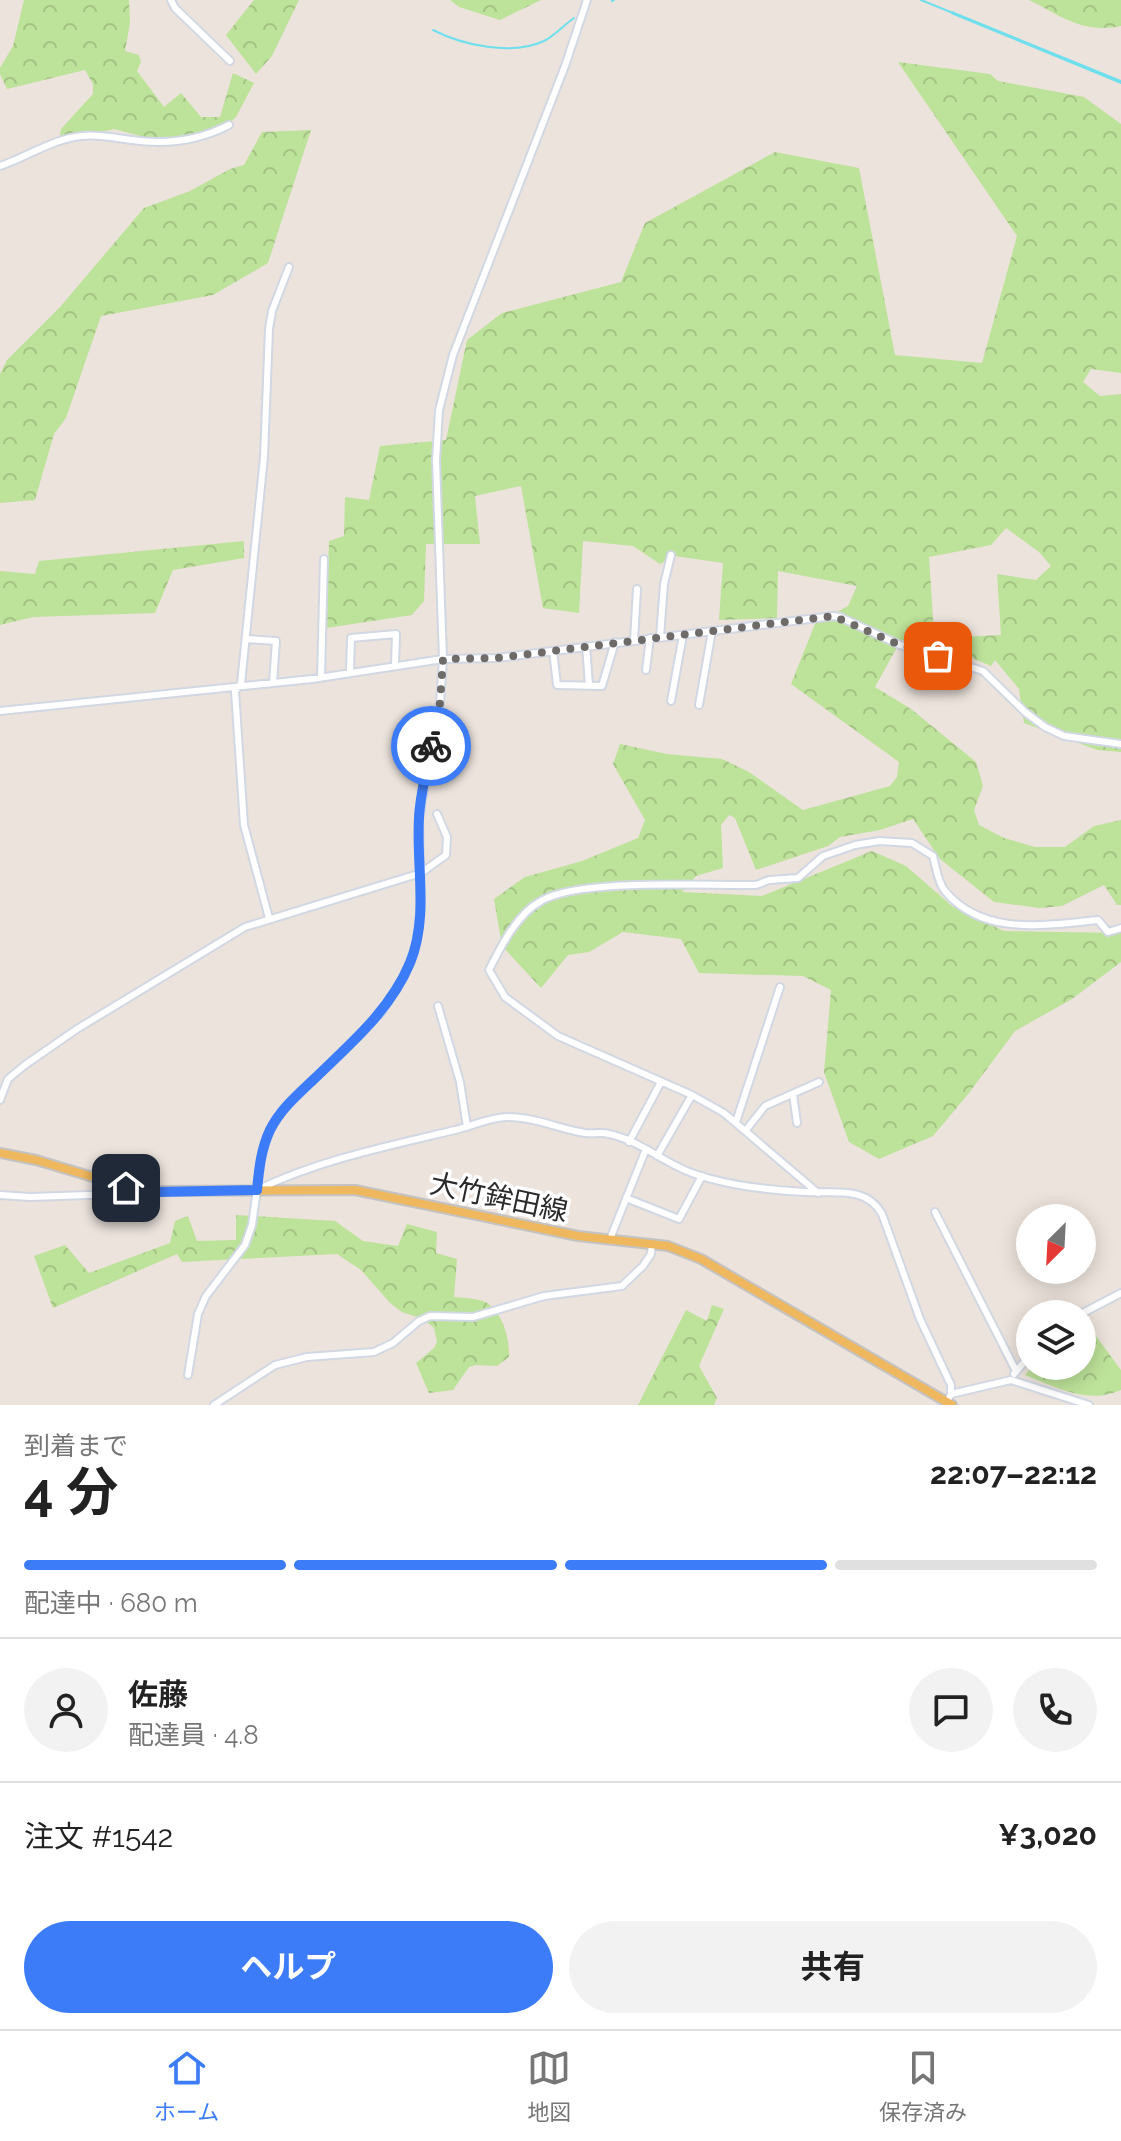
<!DOCTYPE html>
<html lang="ja">
<meta charset="utf-8">
<style>
body{margin:0;font-family:Raleway,"Noto Sans JP",sans-serif;background:#f2f2f2;color:#222;height:100vh;display:flex;flex-direction:column;font-size:30px;white-space:nowrap}
*{box-sizing:border-box;margin:0}
p{font-size:26px;color:#767676}
.icon{flex:none;width:44px;height:44px;fill:none;stroke:currentColor;stroke-width:2;stroke-linecap:round;stroke-linejoin:round}
.map{position:relative;height:1405px;overflow:hidden}
.panel{display:flex;flex-direction:column;background:#fff;flex:1}
.panel>*{flex:none}
.needle{width:52px;rotate:204deg}
.buttons{position:absolute;left:1016px;top:1204px;display:grid;gap:16px}
.buttons a{display:grid;place-items:center;width:80px;height:80px;border-radius:50%;background:#fff;box-shadow:0 4px 20px #0003;font-size:40px}
.pin{position:absolute;display:grid;place-items:center;width:68px;height:68px;color:#fff;margin:-34px;border-radius:16px;box-shadow:0 4px 12px #0006}
.courier{position:absolute;display:grid;place-items:center;width:80px;height:80px;margin:-40px;border:6px solid #3d7cf8;border-radius:50%;background:#fff;color:#222;box-shadow:0 2px 10px #0007}
.overview em{font-style:normal;font-weight:700}
.overview div{display:flex;flex-direction:column-reverse}
.overview{display:flex;align-items:center;justify-content:space-between;height:136px;padding:0 24px}
h1{font-size:52px;font-weight:700;line-height:60px}
.bar{display:grid;grid-template-columns:repeat(4,1fr);gap:12px 8px;align-content:center;height:96px;padding:0 24px}
.bar i{height:10px;border-radius:6px;background:#e0e0e0}
.bar .active{background:#3d7cf8}
.bar p{grid-column:span 4}
.line{display:flex;align-items:center;gap:20px;padding:0 24px;border-top:2px solid #e0e0e0}
.line div{flex:1}
.round{display:grid;place-items:center;flex:none;width:84px;height:84px;border-radius:42px;background:#f2f2f2}
.primary-button{display:flex;gap:16px;margin-top:auto;padding:16px 24px}
.primary-button a{flex:1;height:92px;border-radius:48px;background:#3d7cf8;color:#fff;font-size:32px;font-weight:700;line-height:92px;text-align:center}
.primary-button a+a{background:#f2f2f2;color:#222}
.tab-bar{display:flex;justify-content:space-around;align-items:center;height:112px;border-top:2px solid #e0e0e0;background:#fff;font-size:22px;color:#767676}
.tab-bar a{display:grid;justify-items:center;gap:4px}
.tab-bar .active{color:#3d7cf8}
.map>svg:first-child{display:block}
</style>
<div class="map">
<svg width="1121" height="1405" viewBox="0 0 1121 1405">
<defs>
<pattern id="forest-crowns" width="20" height="18" patternUnits="userSpaceOnUse" patternTransform="scale(2)"><rect width="20" height="18" fill="#bde299"/><path d="M2 6a3 3 0 1 1 6 0M12 15a3 3 0 1 1 6 0" fill="none" stroke="#a3c284"/></pattern>
</defs>
<rect width="100%" height="100%" fill="#ece3dc"/>
<path fill="url(#forest-crowns)" fill-rule="evenodd" d="M24,0H129L130,23L125,51L139,55L141,62L137,71L164,107L181,93L201,117H220L233,73L254,83L236,117L224,127L171,144L114,129L68,140L60,137L61,129L93,94V84L85,70L7,89L0,74V68L13,46Z
M254,0H299L272,56L256,74L226,35Z
M450,0H541L500,20L459,7Z
M1029,0H1121V26C1083,34 1061,16 1029,0Z
M898,62L990,74L998,81L1084,97L1121,124V373L1091,369L1083,382L1100,396L1121,394V752L1097,750L1024,723L1019,689L995,660L991,666L948,648L901,640L875,687L911,709L976,762L983,786L974,810L979,825L1004,838L1035,847H1065L1094,826L1121,820V905H1117L1104,885L1062,906L1040,908L994,902L940,859L913,819L880,830L840,837L828,846L756,870L735,818L729,815L721,825L723,868L696,876L682,892L762,896L872,851L906,866L952,906L1004,931L1121,933V962L1072,999L1015,1031L969,1093L933,1136L879,1159L849,1142L824,1072L831,990L803,976L699,973L681,939L623,932L589,952L568,955L541,988L502,946L494,899L525,877L582,861L638,838L645,820L613,764L620,744L667,754L722,759L749,772L803,810L890,786L897,777L899,762L791,684L815,624L848,606L857,586L778,571L777,618L719,620L723,563L675,556L660,564L633,546L583,541L579,613L543,608L521,486L475,496L480,544H426L424,601L412,615L326,628L329,541L344,536L345,497L369,500L380,446L446,440L467,340L502,313L621,282L645,223L775,152L859,168L895,355L982,363L1017,236ZM1006,528L1039,552L1051,566L1036,580L997,574L1001,635L957,637L934,633L929,557L991,545Z
M311,130L268,263L213,295L101,316L66,418L54,434L35,500L0,503V374L7,360L60,307L144,208L190,191L230,169L244,165L262,132Z
M244,541V558L173,570L155,613L33,617L0,625V571L35,574L39,561Z
M236,1215L335,1221L363,1241L398,1246L407,1224L437,1232L436,1253L457,1259L454,1297C464,1298 478,1298 487,1303C503,1313 510,1340 509,1357L497,1366L476,1365L469,1367L453,1390L429,1393L416,1363L434,1348L437,1342L434,1328L423,1319L402,1312L390,1303L361,1270L337,1254L182,1262L177,1254L53,1308L34,1256L65,1245L89,1273L170,1243L175,1221L188,1216L197,1241L236,1240Z
M712,1305L724,1309L699,1366L717,1398L714,1405H638L686,1310L707,1321Z
M1093,1332L1121,1370V1390C1088,1405 1056,1387 1025,1375L1033,1366H1082V1336Z"/>
<path fill="#70dfed" d="M952,11L1121,80V84L951,14Z"/>
<g fill="none" stroke-linecap="round" stroke-linejoin="round">
<path stroke="#70dfed" stroke-width="2" d="M921,0L953,13
M612,1L614,0
M433,30C462,45 512,56 544,41C554,36 564,25 574,18"/>
<g stroke="#d1d7e3" stroke-width="10">
<path id="minor" d="M171,0L175,8L230,61
M0,166C27,157 52,139 82,136C98,134 115,138 132,140C166,145 198,141 229,125
M660,637L664,584L671,555
M247,639L276,641L273,683
M634,640L637,589
M586,646L589,685
M553,651L557,685L602,686L615,642
M646,670L650,638
M350,672L351,638L396,634L395,665
M321,677L324,559
M671,701L683,635
M699,705L712,631
M0,711L312,679L443,659L497,658L833,616L840,617L900,645L983,671L1025,712L1045,727L1064,736L1121,744
M269,918L244,825L235,691L241,684L264,457L269,329L272,311L289,267
M438,1006L460,1082L467,1127
M793,1094L797,1123
M0,1100L8,1079L25,1065L77,1029L245,927L421,873L446,855L447,837L437,814
M736,1122L780,987
M746,1130L765,1106L819,1082
M629,1142L661,1082
M657,1156L692,1095
M257,1190C319,1160 388,1146 455,1130C473,1126 489,1117 508,1117C534,1117 560,1129 585,1133C593,1134 602,1132 609,1134C639,1140 664,1163 692,1173C728,1186 767,1190 805,1192C834,1194 866,1185 882,1214L920,1319L951,1385V1394
M818,1193L724,1113L692,1095L558,1036L505,997L489,970C501,946 517,914 541,901C580,878 707,886 756,885L769,880L798,878L823,856L855,845L879,841L912,843L933,856C936,867 938,883 945,891C983,937 1047,925 1098,920L1108,932L1121,928
M0,1195L30,1197L118,1194L126,1188
M626,1198L679,1219L702,1176
M935,1212L1016,1371
M610,1239L646,1149
M1081,1314L1121,1293
M1014,1374L1030,1355
M188,1375L198,1314L206,1296L245,1245L252,1225L262,1154L270,1130L283,1110L381,1013L403,979L416,945L421,906L419,818L440,703L443,659L436,460L439,410L453,355L565,66L587,0
M947,1402L951,1394L1011,1380L1089,1405
M214,1405L275,1365L307,1357L374,1352L393,1343L419,1321L430,1316L473,1317L544,1296L622,1286L643,1266L651,1254L652,1244"/>
</g>
<g stroke="#c3c3c3" stroke-width="12">
<path id="major" d="M0,1153L36,1160L140,1191L355,1190L578,1236L668,1246L701,1259L952,1405"/>
</g>
<use href="#minor" stroke="#fff" stroke-width="6"/>
<use href="#major" stroke="#efb75e" stroke-width="8"/>
</g>
<g fill="none" stroke-linecap="round" stroke-linejoin="round">
<path stroke="#6e6b68" stroke-width="8" stroke-dasharray="0 14.4" d="M431,746L440,703L443,659L497,658L833,616L900,645L938,656"/>
<path stroke="#3d7cf8" stroke-width="10" d="M126,1188L156,1192L257,1190C259,1169 261,1149 270,1130C280,1110 297,1095 313,1080C350,1044 389,1012 410,963C429,916 416,867 419,818C420,794 427,770 431,746"/>
</g>
<g text-anchor="middle" stroke-width="7" stroke-linejoin="round" paint-order="stroke">
<g font-size="28" fill="#2a2a2a" stroke="#fff">
<text transform="translate(499 1197) rotate(12)" y="10">大竹鉾田線</text>
</g>
</g>
</svg>
<div class="buttons">
<a><svg class="needle" viewBox="-14 -14 28 28"><path d="M0-13l5 13h-10z" fill="#e53935"/><path d="M0 13l5-13h-10z" fill="#767676"/></svg></a>
<a><svg class="icon" aria-label="layers" viewBox="0 0 24 24"><path d="M12 4l9 5-9 5-9-5zM3 14l9 5 9-5"/></svg></a>
</div>
<div class="pin" style="left:938px;top:656px;background:#ea580c"><svg class="icon" aria-label="bag" viewBox="0 0 24 24"><path d="M5 8h14l-1 12H6zM9 8a3 3 0 0 1 6 0"/></svg></div>
<div class="pin" style="left:126px;top:1188px;background:#1f2937"><svg class="icon" aria-label="home" viewBox="0 0 24 24"><path d="M3 11l9-7 9 7M6 9v11h12V9"/></svg></div>
<div class="courier" style="left:431px;top:746px"><svg class="icon" aria-label="bike" viewBox="0 0 24 24"><circle cx="6" cy="16" r="4"/><circle cx="18" cy="16" r="4"/><path d="M6 16l4-8h5l3 8M10 8l3 8H6M13 5h3"/></svg></div>
</div>
<section class="panel">
<div class="overview"><div><h1>4 分</h1><p>到着まで</p></div><em>22:07–22:12</em></div>
<div class="bar"><i class="active"></i><i class="active"></i><i class="active"></i><i></i><p>配達中 · 680 m</p></div>
<div class="line" style="height:144px"><a class="round"><svg class="icon" aria-label="person" viewBox="0 0 24 24"><circle cx="12" cy="8" r="4"/><path d="M4 21q1-7 8-7t8 7"/></svg></a><div><b>佐藤</b><p>配達員 · 4.8</p></div><a class="round"><svg class="icon" aria-label="chat" viewBox="0 0 24 24"><path d="M4 5h16v11H9l-5 4z"/></svg></a><a class="round"><svg class="icon" aria-label="phone" viewBox="0 0 24 24"><path d="M5 4h4l2 5-3 2q2 4 5 5l2-3 5 2v4C11 20 4 13 5 4z"/></svg></a></div>
<div class="line" style="height:104px"><div>注文 #1542</div><b>¥3,020</b></div>
<div class="primary-button"><a>ヘルプ</a><a>共有</a></div>
</section>
<nav class="tab-bar">
<a class="active"><svg class="icon" aria-label="home" viewBox="0 0 24 24"><path d="M3 11l9-7 9 7M6 9v11h12V9"/></svg>ホーム</a>
<a><svg class="icon" aria-label="map" viewBox="0 0 24 24"><path d="M3 6l6-2 6 2 6-2v14l-6 2-6-2-6 2zM9 4v14M15 6v14"/></svg>地図</a>
<a><svg class="icon" aria-label="saved" viewBox="0 0 24 24"><path d="M7 4h10v16l-5-4-5 4z"/></svg>保存済み</a>
</nav>
